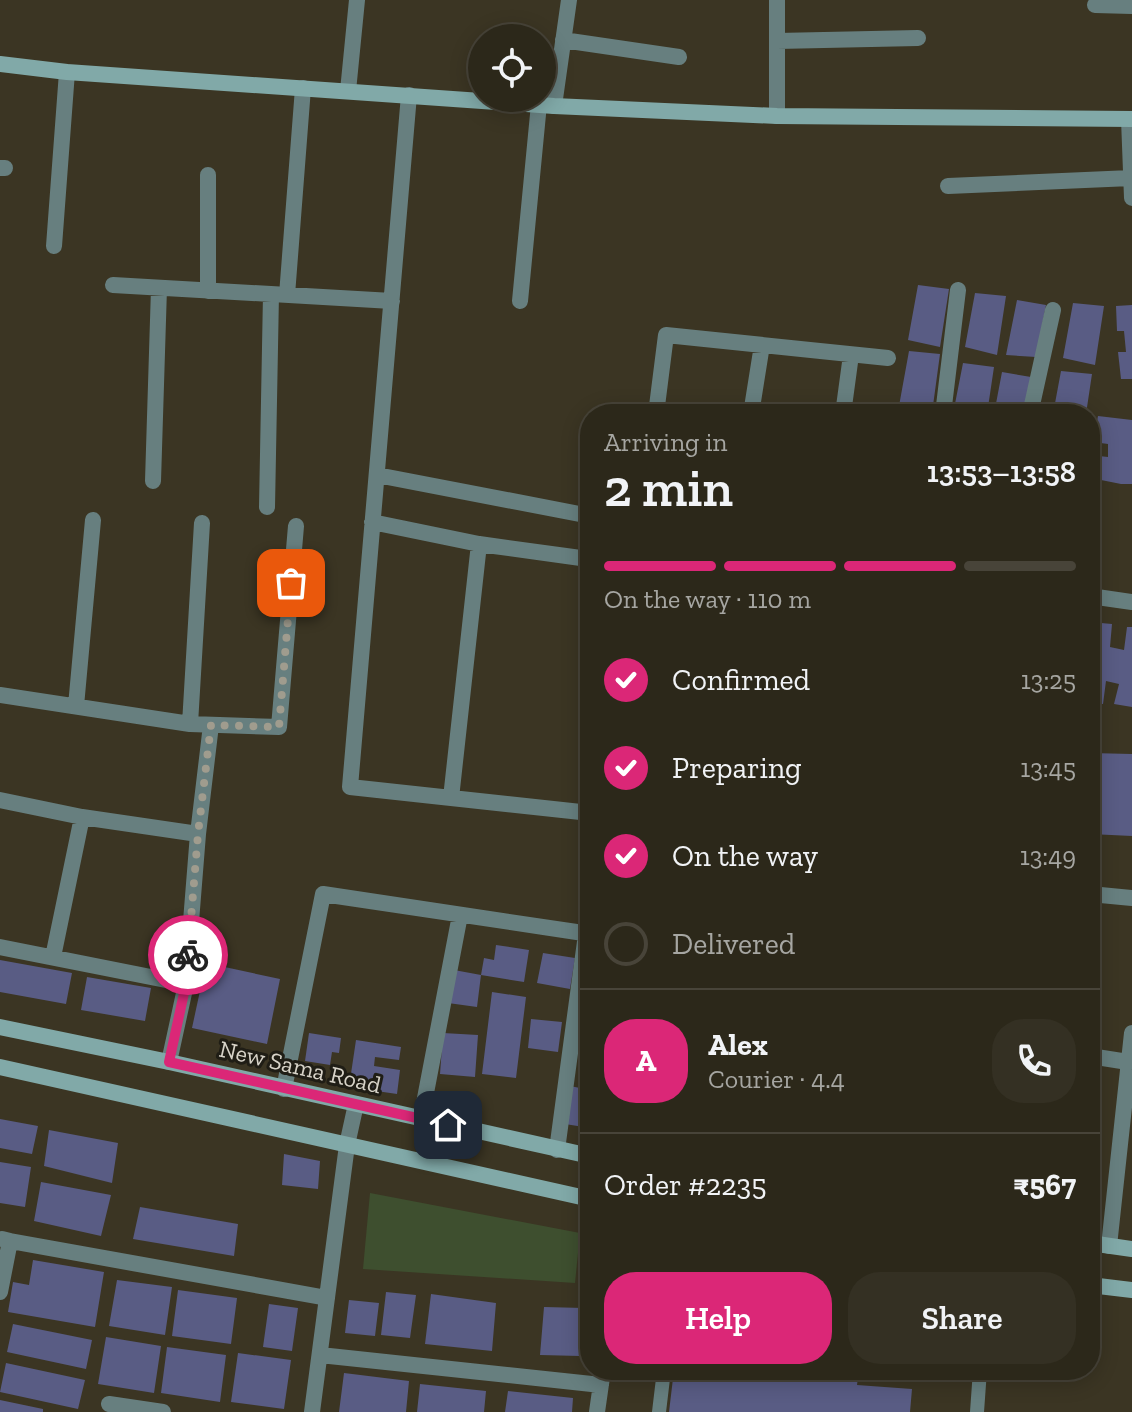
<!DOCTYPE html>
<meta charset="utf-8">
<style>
body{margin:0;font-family:"Zilla Slab",serif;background:#343023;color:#f1f3f6;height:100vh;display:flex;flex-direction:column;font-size:30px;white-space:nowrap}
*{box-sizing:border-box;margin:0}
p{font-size:26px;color:#a6a6a2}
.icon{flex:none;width:44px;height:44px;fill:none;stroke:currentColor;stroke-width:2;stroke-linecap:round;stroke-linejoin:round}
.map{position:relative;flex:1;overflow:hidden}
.drawer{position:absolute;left:580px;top:404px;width:520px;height:976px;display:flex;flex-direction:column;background:#2c281a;border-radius:32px;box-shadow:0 4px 20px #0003,0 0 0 2px #484439}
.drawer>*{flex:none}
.tools{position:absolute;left:468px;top:24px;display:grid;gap:16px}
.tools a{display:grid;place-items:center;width:88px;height:88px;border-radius:50%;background:#2c281a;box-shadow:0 4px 20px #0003,0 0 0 2px #484439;font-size:40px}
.pin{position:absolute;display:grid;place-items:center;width:68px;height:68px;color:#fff;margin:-34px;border-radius:16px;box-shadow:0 4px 12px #0006}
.courier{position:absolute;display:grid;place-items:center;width:80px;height:80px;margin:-40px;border:6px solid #db2777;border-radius:50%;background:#fff;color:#222;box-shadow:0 2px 10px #0007}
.summary em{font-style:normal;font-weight:600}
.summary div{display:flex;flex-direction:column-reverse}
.summary{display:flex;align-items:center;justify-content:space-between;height:136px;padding:0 24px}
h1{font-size:52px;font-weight:600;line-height:60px}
.bar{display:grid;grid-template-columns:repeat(4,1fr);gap:12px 8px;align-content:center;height:96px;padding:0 24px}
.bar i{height:10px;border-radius:6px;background:#484439}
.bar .active{background:#db2777}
.bar p{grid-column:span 4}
.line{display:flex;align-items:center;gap:20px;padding:0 24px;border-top:2px solid #484439}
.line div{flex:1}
.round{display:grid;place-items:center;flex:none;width:84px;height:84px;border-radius:32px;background:#343023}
ol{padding:0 24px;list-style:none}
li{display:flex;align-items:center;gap:24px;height:88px}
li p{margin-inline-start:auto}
li .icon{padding:8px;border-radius:50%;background:#db2777;color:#fff;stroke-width:4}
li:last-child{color:#a6a6a2}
li i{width:44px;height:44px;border:4px solid #484439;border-radius:50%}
.primary-button{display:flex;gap:16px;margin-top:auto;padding:16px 24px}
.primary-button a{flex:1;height:92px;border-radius:32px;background:#db2777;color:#fff;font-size:32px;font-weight:600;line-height:92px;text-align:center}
.primary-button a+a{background:#343023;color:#f1f3f6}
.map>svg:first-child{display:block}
</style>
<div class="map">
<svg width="1132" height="1412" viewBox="0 0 1132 1412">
<rect width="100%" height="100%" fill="#3b3523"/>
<path fill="#3e4f2f" d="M370,1193L580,1233L575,1283L363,1269Z"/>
<path fill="#595c84" d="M918,285L949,289L940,347L908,340Z
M975,293L1006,296L997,355L965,347Z
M1017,300L1046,305L1036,357L1006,355Z
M1073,303L1104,306L1095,365L1063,358Z
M1132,305V379H1121L1118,352H1126L1124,331H1117L1116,306Z
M909,351L940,354L932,413L899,406Z
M963,363L994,367L987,414H953Z
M1061,371L1092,374L1086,414H1053Z
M1002,372L1031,377L1024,414H994Z
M1098,416L1132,420V484H1121L1101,480L1090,481V455L1108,457V444L1093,442Z
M1090,622L1112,624L1110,647L1124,650L1127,627H1132V707L1114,704L1119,684L1106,681L1103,704L1090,703Z
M1090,753L1132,754V836L1090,834Z
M496,945L529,950L524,982L481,975L484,958L494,960Z
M543,953L575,958L570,989L537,983Z
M0,960L72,973L66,1004L0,992Z
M206,963L280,979L267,1044L192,1028Z
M454,970L481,975L477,1007L448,1003Z
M87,977L151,988L145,1021L81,1010Z
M492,992L526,997L516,1078L482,1074Z
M581,1009L590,1010V1038L578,1037Z
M531,1019L562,1022L558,1052L528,1048Z
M309,1033L341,1038L339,1053L332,1052L330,1065L305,1061Z
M443,1033L478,1035L475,1077L440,1074Z
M356,1040L401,1047L399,1060L375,1057L374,1066L400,1070L397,1094L349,1087Z
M570,1086L590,1090V1128L565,1124Z
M0,1119L38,1126L32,1154L0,1148Z
M49,1130L118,1143L112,1183L44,1166Z
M1090,1150L1097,1151L1092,1188H1090Z
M284,1154L320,1161L318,1189L282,1185Z
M0,1162L31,1167L25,1207L0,1203Z
M41,1182L111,1195L101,1236L34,1221Z
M140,1207L238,1224L234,1256L133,1239Z
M583,1242H590V1261H581Z
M33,1260L104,1272L95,1327L8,1312L13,1282L29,1285Z
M117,1280L172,1287L165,1335L109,1326Z
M178,1290L237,1298L231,1344L172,1336Z
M386,1292L416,1295L410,1338L381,1335Z
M431,1294L496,1303L492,1351L425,1344Z
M349,1300L379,1303L375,1336L345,1333Z
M269,1304L298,1308L292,1351L263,1347Z
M544,1307L584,1308L580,1356L540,1355Z
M13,1324L92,1340L86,1369L7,1352Z
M106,1337L161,1346L154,1393L98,1384Z
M167,1347L226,1355L220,1402L161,1393Z
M238,1353L291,1360L284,1409L231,1402Z
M6,1363L85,1380L78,1409L0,1392Z
M674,1370H859L857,1385L912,1389L910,1412H669Z
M344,1373L409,1381L406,1412H339Z
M420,1384L486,1391L484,1412H417Z
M508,1391L573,1398L572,1412H505Z
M0,1400L43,1409V1412H0Z"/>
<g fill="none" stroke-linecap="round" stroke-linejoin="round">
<path stroke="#677f7f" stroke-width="14" d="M659,1412L664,1370
M977,1412L980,1370"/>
<path stroke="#677f7f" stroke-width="16" d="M777,0V116
M1095,5L1132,6
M563,40L679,57
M777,41L918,38
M348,91L357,0
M409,95L350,787L590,813
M554,106L569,0
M1129,119L1132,198
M0,168H5
M208,175V291
M948,186L1131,178
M54,246L67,72
M113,285L392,301
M287,295L303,88
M520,301L539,104
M656,414L666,335L888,358
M751,414L762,345
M843,414L851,355
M943,414L958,290
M1030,414L1053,310
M377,475L590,516
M153,481L159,288
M267,507L271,294
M372,522L479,544L588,559
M1090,596L1132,602
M0,695L190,724L279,727L296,526
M76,706L93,520
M190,724L202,523
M451,798L479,544
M0,800L82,817L198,834
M1090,894L1132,898
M0,947L186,984
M53,957L82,817
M1090,1056L1128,1062
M169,1062L186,984L198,834L211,725
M284,1089L323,894L590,934
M421,1119L460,915
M557,1150L586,934
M10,1241L327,1298
M1109,1246L1132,1033
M0,1292L10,1241L2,1239
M320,1355L601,1385
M109,1404L163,1412
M312,1412L347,1145L356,1104
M597,1412L603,1370"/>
<path stroke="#81a9a8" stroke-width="16" d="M0,64L67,72L554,106L777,116L1132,119
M0,1027L169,1062L590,1156
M0,1067L590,1199
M1090,1243L1132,1249
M1090,1285L1132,1290"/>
</g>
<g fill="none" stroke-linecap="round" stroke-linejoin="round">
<path stroke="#a09c8e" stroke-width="8" stroke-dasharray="0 14.4" d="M188,955L198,834L211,725L279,727L291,583"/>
<path stroke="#db2777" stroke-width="10" d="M188,955L186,984L169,1062L448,1125"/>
</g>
<g text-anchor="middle" stroke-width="6" stroke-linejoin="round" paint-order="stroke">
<g font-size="24" fill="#d7d3c8" stroke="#1f1d15">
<text transform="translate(300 1067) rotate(13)" y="8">New Sama Road</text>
</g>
</g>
</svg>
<div class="tools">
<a><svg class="icon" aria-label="locate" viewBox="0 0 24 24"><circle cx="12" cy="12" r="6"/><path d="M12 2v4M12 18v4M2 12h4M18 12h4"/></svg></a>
</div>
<div class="pin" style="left:291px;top:583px;background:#ea580c"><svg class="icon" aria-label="bag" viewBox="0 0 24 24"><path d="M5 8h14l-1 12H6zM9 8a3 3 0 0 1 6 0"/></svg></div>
<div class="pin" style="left:448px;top:1125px;background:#1f2937"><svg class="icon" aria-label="home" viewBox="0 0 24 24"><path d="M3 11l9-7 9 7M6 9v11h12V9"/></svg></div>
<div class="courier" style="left:188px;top:955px"><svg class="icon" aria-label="bike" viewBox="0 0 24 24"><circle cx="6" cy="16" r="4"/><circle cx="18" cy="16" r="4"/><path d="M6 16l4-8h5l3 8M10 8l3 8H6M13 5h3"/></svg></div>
<section class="drawer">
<div class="summary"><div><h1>2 min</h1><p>Arriving in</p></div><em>13:53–13:58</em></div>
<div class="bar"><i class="active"></i><i class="active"></i><i class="active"></i><i></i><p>On the way · 110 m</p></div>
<ol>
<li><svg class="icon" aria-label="check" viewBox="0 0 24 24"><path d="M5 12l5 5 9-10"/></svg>Confirmed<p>13:25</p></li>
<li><svg class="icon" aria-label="check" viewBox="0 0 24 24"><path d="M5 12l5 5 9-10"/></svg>Preparing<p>13:45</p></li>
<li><svg class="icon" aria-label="check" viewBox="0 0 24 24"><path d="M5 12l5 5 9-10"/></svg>On the way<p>13:49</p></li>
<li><i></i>Delivered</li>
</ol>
<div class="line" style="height:144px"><b class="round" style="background:#db2777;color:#fff">A</b><div><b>Alex</b><p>Courier · 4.4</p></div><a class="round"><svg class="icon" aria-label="phone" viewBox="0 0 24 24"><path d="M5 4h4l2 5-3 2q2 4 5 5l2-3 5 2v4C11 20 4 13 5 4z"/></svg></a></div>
<div class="line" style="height:104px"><div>Order #2235</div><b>₹567</b></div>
<div class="primary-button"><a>Help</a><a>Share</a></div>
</section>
</div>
